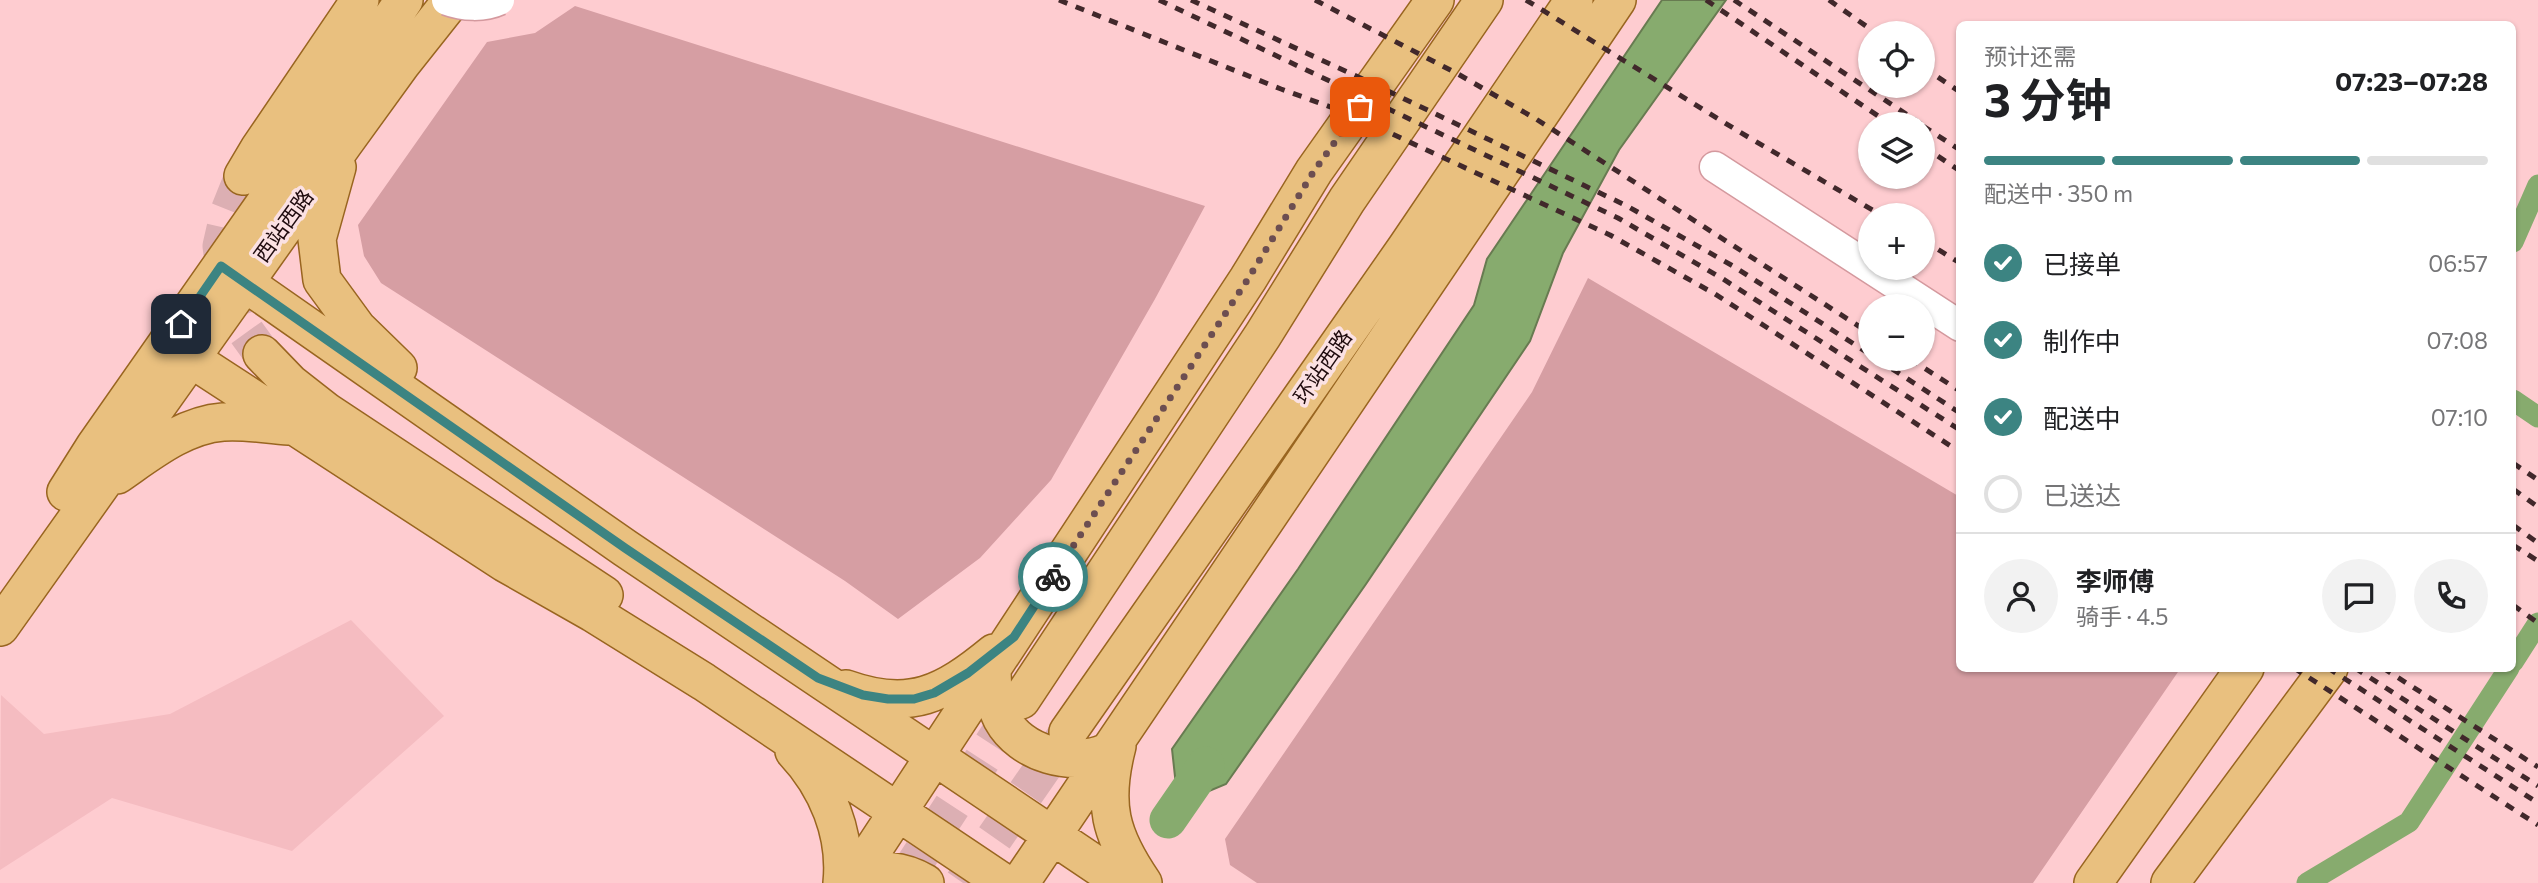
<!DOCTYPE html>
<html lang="zh">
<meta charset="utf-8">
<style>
body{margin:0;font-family:Commissioner,"Noto Sans SC",sans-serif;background:#f2f2f2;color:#202124;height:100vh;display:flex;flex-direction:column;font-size:26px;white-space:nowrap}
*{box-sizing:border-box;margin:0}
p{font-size:23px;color:#757577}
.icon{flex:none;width:38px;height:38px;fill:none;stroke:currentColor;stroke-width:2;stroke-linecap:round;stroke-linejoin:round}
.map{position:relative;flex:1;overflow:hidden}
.details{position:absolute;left:1956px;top:21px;width:560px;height:651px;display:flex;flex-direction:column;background:#fff;border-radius:10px;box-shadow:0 2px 5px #0004}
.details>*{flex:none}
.fabs{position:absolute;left:1858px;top:21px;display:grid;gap:14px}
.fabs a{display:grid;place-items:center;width:77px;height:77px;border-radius:50%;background:#fff;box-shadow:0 2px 5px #0004;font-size:35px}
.pin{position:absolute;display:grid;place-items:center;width:60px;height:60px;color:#fff;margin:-30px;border-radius:14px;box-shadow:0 4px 10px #0006}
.courier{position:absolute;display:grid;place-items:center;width:70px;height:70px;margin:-35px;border:5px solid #3c8482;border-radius:50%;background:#fff;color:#222;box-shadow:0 2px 9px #0007}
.overview em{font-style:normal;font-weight:700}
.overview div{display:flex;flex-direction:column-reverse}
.overview{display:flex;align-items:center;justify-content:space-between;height:119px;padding:0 28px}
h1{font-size:46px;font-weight:700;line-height:52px}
.bar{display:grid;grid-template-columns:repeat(4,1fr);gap:10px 7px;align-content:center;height:84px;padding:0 28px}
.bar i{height:9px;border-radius:5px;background:#e0e0e0}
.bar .active{background:#3c8482}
.bar p{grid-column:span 4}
.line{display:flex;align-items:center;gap:18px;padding:0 28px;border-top:2px solid #e0e0e0}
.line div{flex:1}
.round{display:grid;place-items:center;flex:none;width:74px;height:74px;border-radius:37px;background:#f2f2f2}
ol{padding:0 28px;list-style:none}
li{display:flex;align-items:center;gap:21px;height:77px}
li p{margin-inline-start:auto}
li .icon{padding:7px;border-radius:50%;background:#3c8482;color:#fff;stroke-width:4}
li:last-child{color:#757577}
li i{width:38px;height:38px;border:4px solid #e0e0e0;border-radius:50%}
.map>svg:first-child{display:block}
</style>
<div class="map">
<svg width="2538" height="883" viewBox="0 0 2538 883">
<rect width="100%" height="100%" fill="#feccd0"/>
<path fill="#f5bcc1" d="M351,620L444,716L292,851L112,798L0,870L1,695L44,734L170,714Z"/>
<path fill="#d69ea3" d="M575,6L1205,206L1155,299L1051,480L980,558L898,619L845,581L381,283L364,256L358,225L487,42L535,33Z
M1588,278L1960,497V668L2180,669L2033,883H1257L1230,865L1225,839L1532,392Z"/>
<path fill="#87ab6e" stroke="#687b51" stroke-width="2" d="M1662,0H1726L1619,150L1563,253L1530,341L1366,584L1226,784L1178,804L1172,749L1298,569L1474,305L1487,259Z"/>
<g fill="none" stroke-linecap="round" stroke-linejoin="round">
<path stroke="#87ab6e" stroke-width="21" d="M2513,242L2538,185
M2513,400L2538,417
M2513,662L2538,623
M2307,883L2409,822L2509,668"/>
<path stroke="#87ab6e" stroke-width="37" d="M1168,820L1206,765"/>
<path stroke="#dcafb3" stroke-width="37" stroke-dasharray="37 18" stroke-linecap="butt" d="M243,176L229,211L221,246L226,285L239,322L262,354
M902,883L1021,700
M963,883L1068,732"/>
<g stroke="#d4999e" stroke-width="33">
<path id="minor" d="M1715,167L1960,326"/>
</g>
<g stroke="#996520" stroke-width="40">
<path id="major" d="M337,167L317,239L322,280L357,328L398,368
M243,176L259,149L360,0
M221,266L625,548L1123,883
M167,343L505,563L593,613L704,682L1004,883
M262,354L290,383L327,412L604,595
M117,475C149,453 183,425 223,422C244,420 268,425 289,426
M66,492L95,446L315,132L404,0
M0,627L344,143L402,63L452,0
M992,671C992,688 994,703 1002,719C1021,754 1073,768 1107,752
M846,689C910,712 944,694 994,653
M1021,700L1263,335L1347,200L1484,0
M1068,732L1406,248L1574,0
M1117,746C1102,804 1110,835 1143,883
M794,751C827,786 847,834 842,883
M855,877C881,868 902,870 925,883
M851,883L1248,279L1314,171L1435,0
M1020,883L1617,0
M2093,883L2245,668
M2170,883L2329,668"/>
</g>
<use href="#minor" stroke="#fff" stroke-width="30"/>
<use href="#major" stroke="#e9c07f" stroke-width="37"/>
<path stroke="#41282b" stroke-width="5" stroke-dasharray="9 9" stroke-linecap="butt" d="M1059,0L1281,89L1347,113L1610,235L1715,294L1960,452
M1159,0L1618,218L1723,279L1960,430
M1191,0L1365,80L1627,206L1733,266L1871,355
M1315,0L1458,74L1536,119L1871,334
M1526,0L1738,131L1881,215
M1706,0L1890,124
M1734,0L1921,124
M1829,0L1876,33
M1923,67L1960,92
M1923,126L1960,150
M1923,146L1960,171
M1923,240L1960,263
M1877,359L1960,413
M1910,359L1960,391
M2513,463L2538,480
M2513,489L2538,507
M2513,525L2538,543
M2513,545L2538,561
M2513,605L2538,623
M2294,668L2538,825
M2328,668L2538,803
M2355,668L2538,786
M2383,668L2538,767"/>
<g stroke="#d4999e" stroke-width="33" stroke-linecap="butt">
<path id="minor-bridge" d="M447,0C463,6 484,7 499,0"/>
</g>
<use href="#minor-bridge" stroke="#fff" stroke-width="30"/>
</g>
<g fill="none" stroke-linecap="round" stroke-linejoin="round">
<path stroke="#6c4e51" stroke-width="7" stroke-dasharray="0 12.6" d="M1053,577L1248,279L1314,171L1360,107"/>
<path stroke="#3c8482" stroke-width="9" d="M181,324L221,266L625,548L818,678L863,695L888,699H914L934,693L968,673L1014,637L1053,577"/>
</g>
<g text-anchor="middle" stroke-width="7" stroke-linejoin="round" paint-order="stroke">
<g font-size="21" fill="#1e0a0d" stroke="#fbe1e3">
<text transform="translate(284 226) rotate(-54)" y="7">西站西路</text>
<text transform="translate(1323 367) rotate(-55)" y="7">环站西路</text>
</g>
</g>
</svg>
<div class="fabs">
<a><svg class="icon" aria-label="locate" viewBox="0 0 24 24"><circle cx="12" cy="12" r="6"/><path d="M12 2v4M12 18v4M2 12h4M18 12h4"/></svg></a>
<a><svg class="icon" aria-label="layers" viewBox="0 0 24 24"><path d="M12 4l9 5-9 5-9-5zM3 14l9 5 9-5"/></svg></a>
<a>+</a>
<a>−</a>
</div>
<div class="pin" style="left:1360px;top:107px;background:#ea580c"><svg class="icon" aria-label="bag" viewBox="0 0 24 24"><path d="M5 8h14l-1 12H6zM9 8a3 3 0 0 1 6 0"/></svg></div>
<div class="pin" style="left:181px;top:324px;background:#1f2937"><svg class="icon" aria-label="home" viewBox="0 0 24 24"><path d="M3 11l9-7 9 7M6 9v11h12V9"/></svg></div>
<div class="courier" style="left:1053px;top:577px"><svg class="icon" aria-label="bike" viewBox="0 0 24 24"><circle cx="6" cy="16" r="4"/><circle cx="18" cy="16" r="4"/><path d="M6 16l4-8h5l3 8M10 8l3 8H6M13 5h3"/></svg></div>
<section class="details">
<div class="overview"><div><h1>3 分钟</h1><p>预计还需</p></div><em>07:23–07:28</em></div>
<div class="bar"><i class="active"></i><i class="active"></i><i class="active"></i><i></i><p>配送中 · 350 m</p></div>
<ol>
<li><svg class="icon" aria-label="check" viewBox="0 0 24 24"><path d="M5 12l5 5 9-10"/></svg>已接单<p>06:57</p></li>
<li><svg class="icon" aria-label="check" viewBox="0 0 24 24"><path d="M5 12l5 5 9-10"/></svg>制作中<p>07:08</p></li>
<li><svg class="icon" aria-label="check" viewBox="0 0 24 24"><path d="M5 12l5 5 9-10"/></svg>配送中<p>07:10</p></li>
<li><i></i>已送达</li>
</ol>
<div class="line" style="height:126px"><a class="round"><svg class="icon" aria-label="person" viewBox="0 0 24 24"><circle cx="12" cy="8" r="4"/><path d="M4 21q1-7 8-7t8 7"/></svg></a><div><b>李师傅</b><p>骑手 · 4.5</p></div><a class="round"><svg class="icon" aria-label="chat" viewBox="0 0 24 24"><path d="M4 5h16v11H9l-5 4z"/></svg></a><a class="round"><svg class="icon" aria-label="phone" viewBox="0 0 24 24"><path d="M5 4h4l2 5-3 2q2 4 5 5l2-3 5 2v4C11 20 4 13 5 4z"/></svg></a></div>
</section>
</div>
